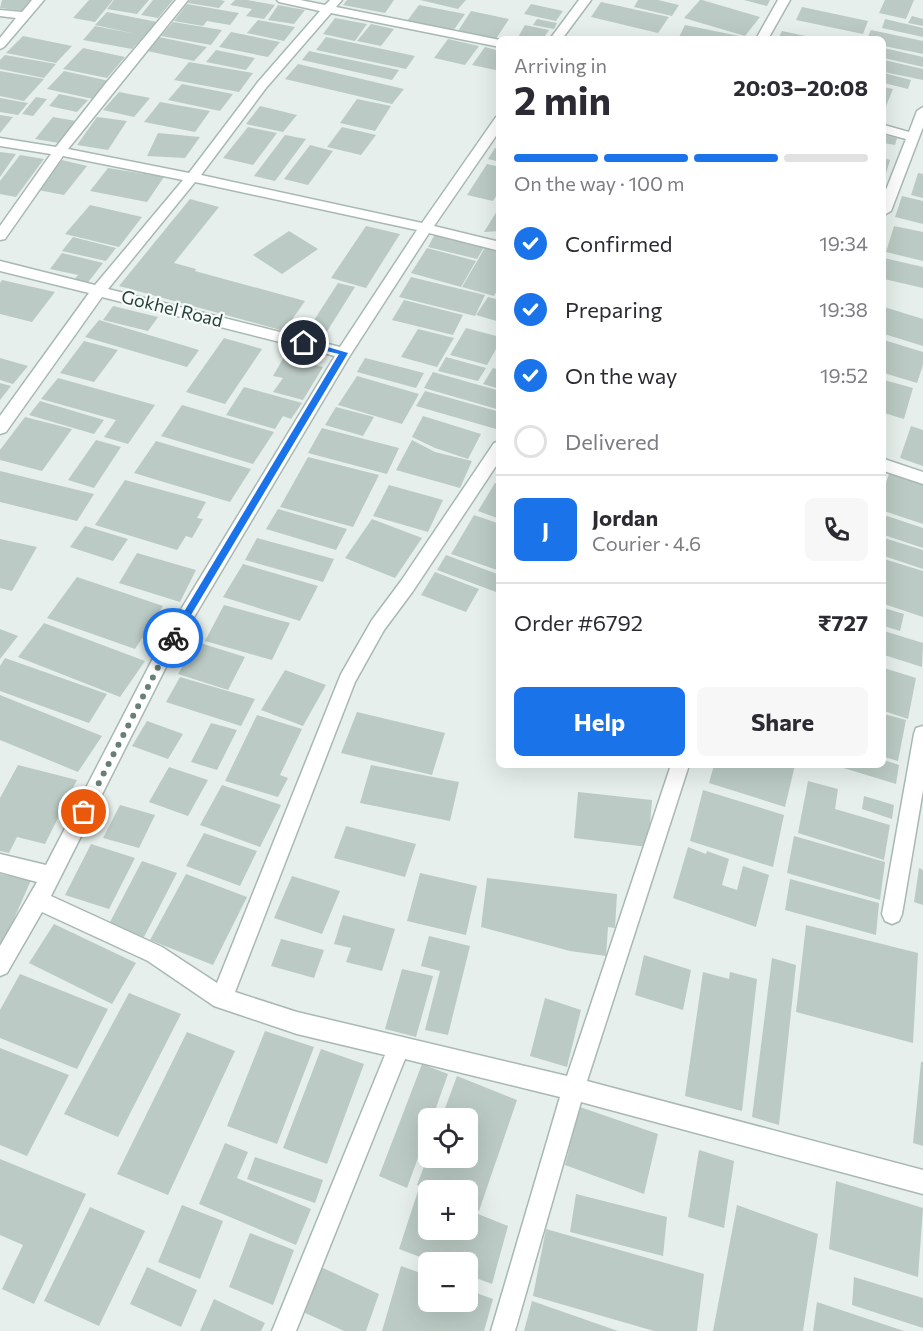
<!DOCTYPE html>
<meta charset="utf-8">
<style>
body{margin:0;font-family:Commissioner,sans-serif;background:#f7f7f7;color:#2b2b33;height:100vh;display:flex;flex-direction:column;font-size:22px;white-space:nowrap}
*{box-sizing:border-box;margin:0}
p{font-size:20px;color:#7c7c81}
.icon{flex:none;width:33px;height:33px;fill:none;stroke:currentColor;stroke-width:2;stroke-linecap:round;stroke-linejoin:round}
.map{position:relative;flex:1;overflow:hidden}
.side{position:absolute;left:496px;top:36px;width:390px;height:732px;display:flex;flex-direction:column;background:#fff;border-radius:9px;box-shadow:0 6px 24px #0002}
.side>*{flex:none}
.fabs{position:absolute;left:418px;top:1108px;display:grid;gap:12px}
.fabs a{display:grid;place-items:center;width:60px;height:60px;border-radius:9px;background:#fff;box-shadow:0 6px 24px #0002;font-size:30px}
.pin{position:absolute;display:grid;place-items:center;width:51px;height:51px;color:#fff;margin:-26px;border:3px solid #fff;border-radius:50%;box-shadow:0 2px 6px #0007}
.courier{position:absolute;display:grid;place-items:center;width:60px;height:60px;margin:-30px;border:4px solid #1a73e8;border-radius:50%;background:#fff;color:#222;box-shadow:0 2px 8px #0007}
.headline em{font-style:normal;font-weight:700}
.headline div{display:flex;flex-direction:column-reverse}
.headline{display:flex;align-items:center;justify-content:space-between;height:102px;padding:0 18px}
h1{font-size:39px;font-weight:700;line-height:45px}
.bar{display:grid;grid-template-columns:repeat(4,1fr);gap:9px 6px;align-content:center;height:72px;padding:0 18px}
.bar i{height:8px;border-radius:4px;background:#e1e1e2}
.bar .active{background:#1a73e8}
.bar p{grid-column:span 4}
.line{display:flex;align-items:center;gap:15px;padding:0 18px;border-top:2px solid #e1e1e2}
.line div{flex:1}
.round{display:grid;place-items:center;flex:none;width:63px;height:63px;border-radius:9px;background:#f7f7f7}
ol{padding:0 18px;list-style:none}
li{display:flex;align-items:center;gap:18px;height:66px}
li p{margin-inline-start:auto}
li .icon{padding:6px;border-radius:50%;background:#1a73e8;color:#fff;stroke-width:4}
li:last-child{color:#7c7c81}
li i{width:33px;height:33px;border:3px solid #e1e1e2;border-radius:50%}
.button{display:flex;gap:12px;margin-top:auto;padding:12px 18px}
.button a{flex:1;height:69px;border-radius:9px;background:#1a73e8;color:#fff;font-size:24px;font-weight:700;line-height:69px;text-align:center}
.button a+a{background:#f7f7f7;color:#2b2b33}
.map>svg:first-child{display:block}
</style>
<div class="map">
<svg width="923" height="1331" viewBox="0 0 923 1331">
<rect width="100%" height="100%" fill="#e6efeb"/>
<path fill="#bbcac4" d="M2,0H33L24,11L0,8Z
M89,0H113L95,22L73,18Z
M114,0H149L137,14L107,9Z
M153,0H173L158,18L141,15Z
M190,0H220L225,1L219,8L188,3Z
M235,0H247L275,5L264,19L246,16L252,9L230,5Z
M347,0H394L385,13L343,5Z
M420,0H466L458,9Z
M638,0H658L679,5L672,16L634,7Z
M700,0H702L760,17L745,36L684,18Z
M744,0H770L767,6Z
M885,0H914L906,19L879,13Z
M601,2L669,17L658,33L591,17Z
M187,4L239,13L230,25L207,21L203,26L174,21Z
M531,4L563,11L556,21L524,14Z
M278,5L305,10L294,24L268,20Z
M419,5L465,14L453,31L407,21Z
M802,7L868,21L863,34L796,20Z
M471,11L509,19L496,39L458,31Z
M107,12L157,22L132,49L83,40L95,26L136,34L95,25Z
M912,16L923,19V26L908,23Z
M335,18L367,24L355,41L323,34Z
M537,19L557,23L554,29L533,25Z
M885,19L923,28V37L882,28Z
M258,20L295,27L284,41L247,33Z
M173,22L222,30L211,45L161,36Z
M371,24L394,29L381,46L357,41Z
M525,25L549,30L543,39H517Z
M685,25L749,38V39H678Z
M871,30L923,41V54L884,46V39H867Z
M782,31L815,38V39H778Z
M231,32L280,42L268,57L219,47Z
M23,36L72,46L56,63L6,53Z
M159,37L207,47L194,61L147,51Z
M326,37L415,56L406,69L316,50Z
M448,39L479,46L465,65L434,58Z
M485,47L500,51V71L472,65Z
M83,48L125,57L107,78L63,69Z
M884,48L923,57V67L884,58Z
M216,50L255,58L246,70L206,62Z
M309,51L399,70L392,80L302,60Z
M5,55L56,64L44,78L0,69V60Z
M884,60L923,69V80L884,72Z
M189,62L253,73L239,92L174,80Z
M298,64L404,89L392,104L285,79Z
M0,71L44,79L24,101L0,96Z
M64,71L109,81L93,99L47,89Z
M884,73L911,80L908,89L884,83Z
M182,84L233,94L220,111L168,100Z
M884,87L893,89L884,111Z
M119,92L150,98L134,117L103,110Z
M59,94L88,100L77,112L49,106Z
M36,97L47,99L33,116L22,114Z
M0,98L28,103L18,115L0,112Z
M357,99L391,106L375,131L340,123Z
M160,102L210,111L195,132L144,122Z
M260,106L297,115L283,132L246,124Z
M0,115L13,117L0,133Z
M53,117L76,121L59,143L35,139Z
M97,117L127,121L108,150L77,145Z
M248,127L277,133L253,165L223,158Z
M342,127L376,135L361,155L327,147Z
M158,133L200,137L185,158L147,156Z
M285,135L306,139L275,181L254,176Z
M884,135L897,138L895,145L884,143Z
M310,145L333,151L308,185L284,179Z
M495,148L500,149V162L488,159Z
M0,152L16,154L0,177Z
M20,155L44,159L16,197L0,194V181Z
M884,158L890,160L885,177H884Z
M62,160L87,166L64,195L38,190Z
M487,164L500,167V190L493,201L467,195Z
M108,168L164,177L147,202L90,191Z
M918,173L923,174V198L911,195Z
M902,196L923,201V224L895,217Z
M190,199L219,207L174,263L196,269L195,271L305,301L284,331L119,286Z
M90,205L142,217L119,247L65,234Z
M500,206V231L484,232Z
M366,226L400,234L366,288L331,278Z
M894,226L923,232V261L886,252Z
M289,231L318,249L282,274L253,255Z
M435,234L484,247L477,259L428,247Z
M73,237L116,248L106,261L62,251Z
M486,246L500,250V285L494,296L462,287Z
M427,248L476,261L461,287L411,273Z
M62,253L103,263L86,285L72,282L78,275L50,269Z
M884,258L923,267V288L884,279Z
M411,277L485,295L475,316L399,297Z
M2,280L55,292L32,322L0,314V283Z
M338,283L355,287L326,333L309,328Z
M488,297L500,300V322L476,315Z
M404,300L463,315L453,335L392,320Z
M113,306L158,317L148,331L103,320Z
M884,307L923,319V346L884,334Z
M99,320L199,350L187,367L85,337Z
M466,328L500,337V342L487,365L450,355Z
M418,329L454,338L437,367L401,357Z
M224,338L262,349L225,404L186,392Z
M884,340L923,352V365L917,383L884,373Z
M84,341L118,350L94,382L60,373Z
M284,357L323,367L303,400L273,392L283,378L273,376Z
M446,357L486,368L478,381L438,371Z
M0,358L28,366L13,384L0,380Z
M365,358L424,373L416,388L357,372Z
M493,368L500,370V389L483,384Z
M433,372L500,391V410L424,388Z
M357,376L419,394L402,424L338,405Z
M58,378L155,405L128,444L104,437L116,420L41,399Z
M884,380L913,388L904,419L884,413Z
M0,383L11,386L0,400Z
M244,387L302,403L291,419L283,416L275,429L226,415Z
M425,391L500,412V422L496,429L416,406Z
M40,401L104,420L94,434L29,415Z
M182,405L274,432L253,464L161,436Z
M336,407L374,417L363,436L325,425Z
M423,416L481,434L468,459L435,448L412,437Z
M25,417L72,429L42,471L0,460V450Z
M911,426L923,430V466L900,458Z
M322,428L399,448L387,474L308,453Z
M96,440L121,447L94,488L68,480Z
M412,440L435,452L472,461L460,488L396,470Z
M156,441L251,469L230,502L134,473Z
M308,457L379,475L353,527L280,507Z
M0,471L94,494L77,521L0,502Z
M889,474L923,485V524L884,511V488Z
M125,480L206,502L197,518L203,519L192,538L186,536L177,550L95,525Z
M495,483L500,485V519L478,511Z
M389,485L443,500L428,532L373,516Z
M278,509L347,529L336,550L266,529Z
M474,515L500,524V571L451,554Z
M884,515L923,528V548L884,535Z
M372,519L422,538L395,578L345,558Z
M85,526L128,539L113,561L70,547Z
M257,538L334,559L323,582L245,560Z
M884,538L923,550V569L884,556Z
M0,539L37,547L12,591L0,588Z
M137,553L196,570L180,602L119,583Z
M446,555L500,575V585L496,592L437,570Z
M884,559L923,571V617L884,604Z
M243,564L318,586L300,621L223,597Z
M435,572L479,589L466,612L421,595Z
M77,577L163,606L135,649L47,618Z
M224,605L290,623L272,660L205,641Z
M884,608L904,614L900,631L884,626Z
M44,623L145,661L120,697L18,657Z
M0,629L18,636L0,659Z
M884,631L923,643L922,667L884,655Z
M197,642L245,657L228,690L178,674Z
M5,658L107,694L89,723L0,691V666Z
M884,668L916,678L908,719L884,711Z
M285,670L326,685L303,726L261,710Z
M180,677L255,699L241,726L166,702Z
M0,695L102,736L78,772L0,740Z
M357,712L445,733L432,775L341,753Z
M884,714L906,720L898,761L884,757Z
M257,715L302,729L280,775L288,778L278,797L225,781Z
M147,721L183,734L168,759L132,746Z
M211,723L237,730L217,770L191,762Z
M884,760L899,765L896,784L837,766L884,765Z
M18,765L77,780L45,844L17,837L9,853L0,851V798Z
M371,765L459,782L450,821L360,803Z
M714,765H795L785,807L709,783Z
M169,767L208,780L188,816L149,802Z
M808,781L838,789L835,809L890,825L884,860L798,833Z
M222,785L281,805L260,847L200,825Z
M703,790L784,815L773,867L690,841Z
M578,792L652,800L648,847L574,838Z
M864,796L894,805L892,819L862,809Z
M120,805L155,815L139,848L103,838Z
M346,826L416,844L405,877L334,858Z
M204,833L257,851L240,886L186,866Z
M794,836L885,862L880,900L787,873Z
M91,844L135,858L109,909L65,895Z
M688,847L706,854L707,851L729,859L722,885L737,890L743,866L769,875L756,927L673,898Z
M142,861L177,873L144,937L109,924Z
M919,868L923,870V905L914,902Z
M420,873L477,886L466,935L407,921Z
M0,874L31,880L0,951Z
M186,874L247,897L213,965L150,940Z
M292,876L340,891L322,934L274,918Z
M487,878L617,894L615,928L608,927L606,956L570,951L481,927Z
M790,879L879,903L876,935L785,910Z
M343,915L395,929L382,971L346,962L351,948L334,944Z
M54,924L136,963L112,1004L29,963Z
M806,925L918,953L913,1043L796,1012Z
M429,936L470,946L448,1035L425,1030L440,971L421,966Z
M281,939L324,950L314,978L271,966Z
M644,955L691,970L683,1010L635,995Z
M772,958L796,965L779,1125L752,1117Z
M402,969L433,976L416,1037L385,1029Z
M703,972L729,979L730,972L757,979L742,1111L685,1096Z
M20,974L108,1009L77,1069L0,1038V1010Z
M129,993L181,1014L118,1137L64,1114Z
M545,998L581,1010L567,1067L530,1056Z
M265,1031L314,1047L277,1144L227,1126Z
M187,1032L235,1051L168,1195L117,1174Z
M0,1048L69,1075L27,1156L0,1145Z
M321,1049L364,1064L327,1164L283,1148Z
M921,1062H923V1146L913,1143Z
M422,1064L448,1074L432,1119H429V1128L407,1188L379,1176Z
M457,1076L517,1100L479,1211L468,1206V1191H432L417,1185L429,1153V1158H468V1119H441Z
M580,1107L658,1134L644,1194L565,1165Z
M225,1143L248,1152L237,1178L311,1209L296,1245L199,1204Z
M699,1150L734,1161L724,1228L688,1217Z
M255,1157L323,1180L315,1203L247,1179Z
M0,1159L86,1194L34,1304L2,1289L23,1245L0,1235Z
M836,1181L923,1208L918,1277L829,1249Z
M418,1191L429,1195V1230H468V1210L508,1226L492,1284L468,1275V1263H436L399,1249Z
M576,1194L667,1217L663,1256L570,1232Z
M182,1205L223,1221L200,1279L158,1262Z
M737,1205L818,1234L803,1331H713Z
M90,1207L145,1231L99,1326L44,1301Z
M546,1229L704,1274L697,1331H654L533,1296Z
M250,1233L294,1250L273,1305L229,1287Z
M401,1266L429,1276V1302H468V1290L493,1299L484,1331H382Z
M147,1267L197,1290L181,1327L130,1304Z
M321,1267L379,1294L366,1331H344L303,1312Z
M854,1277L923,1298V1328L852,1305Z
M214,1299L265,1323L261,1331H200Z
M532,1301L618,1331H524Z
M817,1302L904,1331H813Z"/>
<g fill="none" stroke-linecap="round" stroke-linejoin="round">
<g stroke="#a8b8b2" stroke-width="3">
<path id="street" d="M32,0H44L4,47L0,49V38L16,18L0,16V10L22,12Z
M176,0H188L68,149L189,173L258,82L320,11L279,2L277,0H300L325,5L330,0H342L336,7L500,40V47L331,13L266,88L201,175L422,223L496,117L500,116V130L434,226L500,242V251L429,233L349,357L175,649L51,896L162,947L217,983L341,674L372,620L401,581L494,443L500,441V460L413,591L384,630L355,682L235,992L297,1012L567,1076L671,765H689L587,1081L923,1170V1194L581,1102L515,1331H491L560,1097L405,1059L296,1331H272L385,1055L297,1034L214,1006L148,961L42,912L7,973L0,976V946L37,882L0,872V854L46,865L163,639L335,356L102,297L6,432L0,434V416L89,293L0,271V261L95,285L183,180L63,156L5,239L0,240V226L51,154L0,146V138L56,147L106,83ZM195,182L417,230L340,347L108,289Z
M579,0H591L562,39H550Z
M778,0H790L768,39H756Z
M923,107V127L891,211L884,215V195L906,139L884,133V125L909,132L917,111Z
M884,459L923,472V484L884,471Z
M923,726V790L902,914L899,921L892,924L885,921L882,914L914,734L916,728Z"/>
</g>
<use href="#street" fill="#fff" fill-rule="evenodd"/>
</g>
<path fill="#1a73e8" d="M304,340L348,353L176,640H170V635L339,354L301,345V341Z"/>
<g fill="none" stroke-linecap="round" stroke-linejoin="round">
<path stroke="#687f78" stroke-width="6" stroke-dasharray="0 10.8" d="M84,812L173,638"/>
</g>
<g text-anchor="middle" stroke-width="4.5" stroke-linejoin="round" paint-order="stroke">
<g font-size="18" fill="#24423a" stroke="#f7fbf9">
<text transform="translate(172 309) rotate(14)" y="6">Gokhel Road</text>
</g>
</g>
</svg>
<div class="fabs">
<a><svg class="icon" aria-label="locate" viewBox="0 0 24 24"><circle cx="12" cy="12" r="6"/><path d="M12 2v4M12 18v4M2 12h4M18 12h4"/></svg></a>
<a>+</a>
<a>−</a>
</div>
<div class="pin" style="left:84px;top:812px;background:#ea580c"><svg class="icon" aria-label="bag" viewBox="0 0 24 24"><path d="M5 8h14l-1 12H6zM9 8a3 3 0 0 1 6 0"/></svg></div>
<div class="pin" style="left:304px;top:343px;background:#1f2937"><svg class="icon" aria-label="home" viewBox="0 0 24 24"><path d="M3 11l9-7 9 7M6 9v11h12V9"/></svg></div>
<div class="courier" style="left:173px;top:638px"><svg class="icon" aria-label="bike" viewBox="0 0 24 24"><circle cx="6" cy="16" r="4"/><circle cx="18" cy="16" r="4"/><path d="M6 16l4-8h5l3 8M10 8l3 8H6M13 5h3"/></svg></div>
<section class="side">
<div class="headline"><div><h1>2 min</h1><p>Arriving in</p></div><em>20:03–20:08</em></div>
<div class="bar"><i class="active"></i><i class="active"></i><i class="active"></i><i></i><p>On the way · 100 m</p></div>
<ol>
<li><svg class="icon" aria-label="check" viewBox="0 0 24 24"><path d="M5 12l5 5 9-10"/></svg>Confirmed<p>19:34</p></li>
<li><svg class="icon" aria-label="check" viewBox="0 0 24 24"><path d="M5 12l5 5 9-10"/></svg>Preparing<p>19:38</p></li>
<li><svg class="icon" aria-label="check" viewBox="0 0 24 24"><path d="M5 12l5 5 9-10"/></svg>On the way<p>19:52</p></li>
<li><i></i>Delivered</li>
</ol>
<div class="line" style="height:108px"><b class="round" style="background:#1a73e8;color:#fff">J</b><div><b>Jordan</b><p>Courier · 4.6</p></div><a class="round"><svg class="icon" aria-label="phone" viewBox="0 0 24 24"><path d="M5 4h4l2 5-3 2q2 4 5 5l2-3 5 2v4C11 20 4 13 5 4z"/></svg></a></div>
<div class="line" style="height:78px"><div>Order #6792</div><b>₹727</b></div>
<div class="button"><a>Help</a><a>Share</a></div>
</section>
</div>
